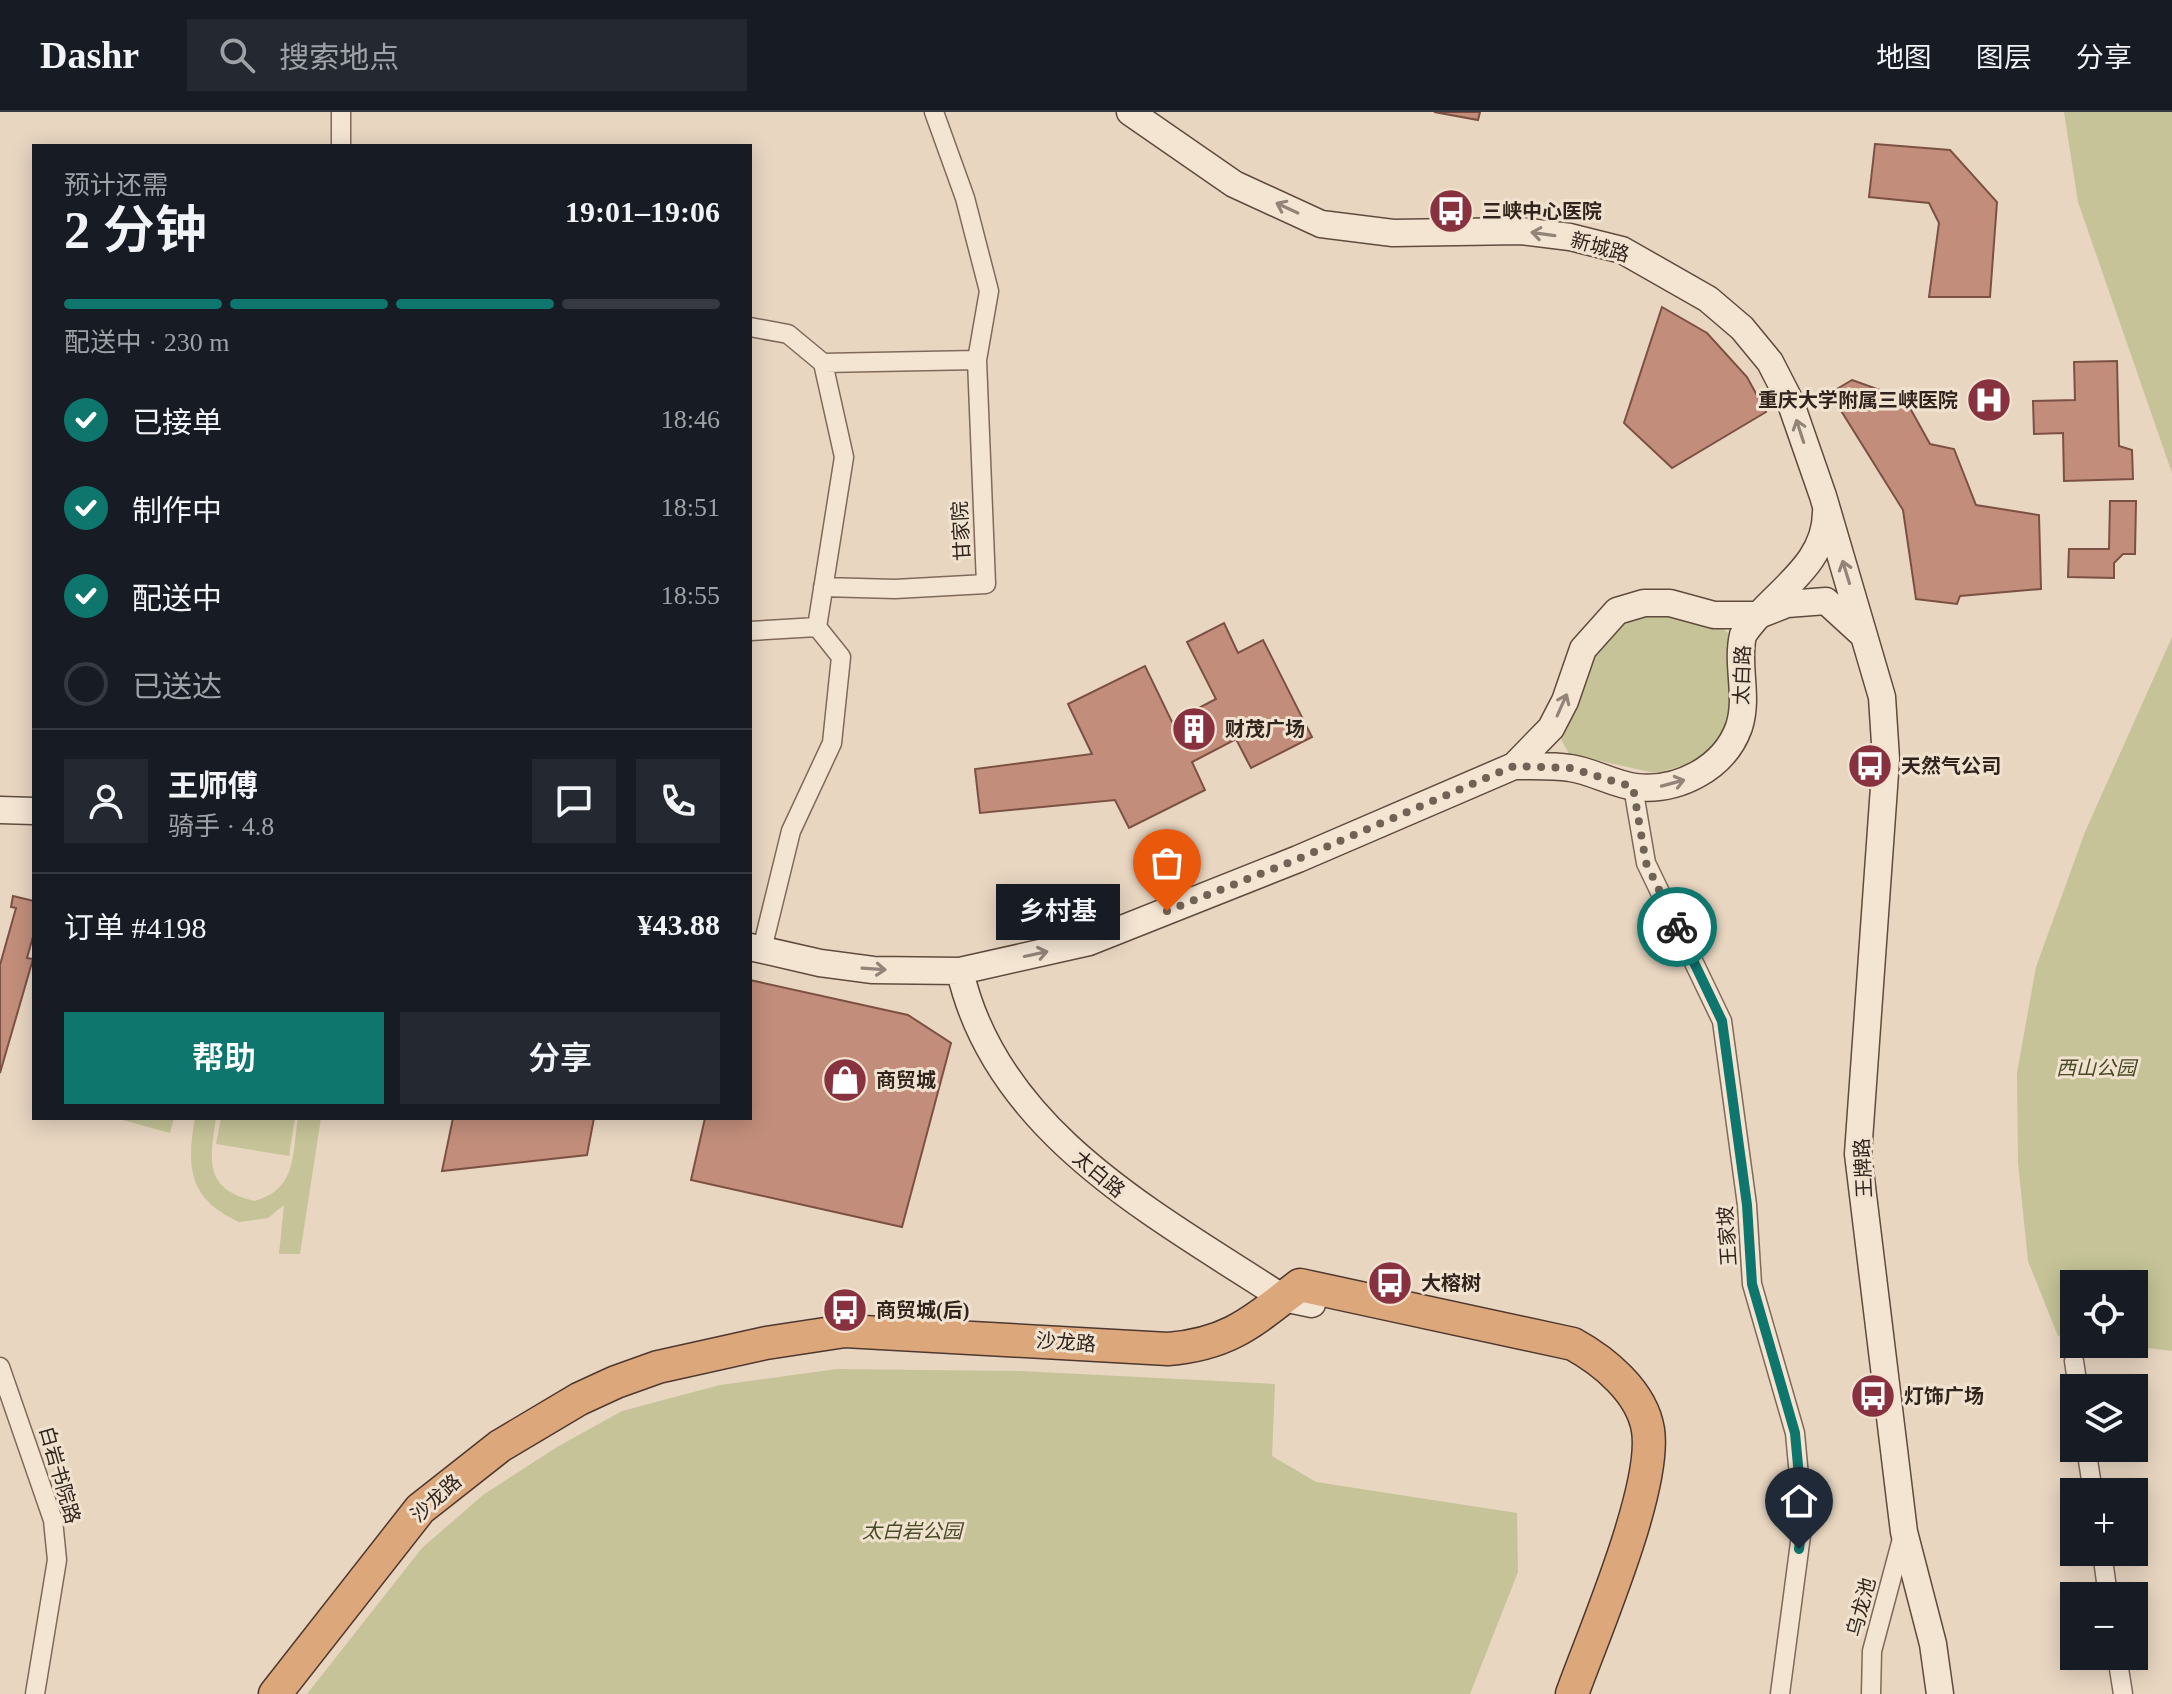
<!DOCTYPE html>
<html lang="zh">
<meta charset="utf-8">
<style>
body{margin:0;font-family:"Times New Roman","Noto Sans SC",serif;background:#242831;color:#f1f3f6;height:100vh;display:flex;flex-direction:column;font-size:30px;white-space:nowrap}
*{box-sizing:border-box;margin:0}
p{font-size:26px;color:#9ea1a6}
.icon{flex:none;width:44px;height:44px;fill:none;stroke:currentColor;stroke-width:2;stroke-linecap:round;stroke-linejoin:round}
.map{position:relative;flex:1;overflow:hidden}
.side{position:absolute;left:32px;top:32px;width:720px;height:976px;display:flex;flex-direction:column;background:#171b24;border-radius:0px;box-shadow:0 4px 20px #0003}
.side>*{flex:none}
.tools{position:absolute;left:2060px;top:1158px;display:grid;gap:16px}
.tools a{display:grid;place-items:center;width:88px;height:88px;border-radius:0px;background:#171b24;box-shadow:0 4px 20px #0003;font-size:40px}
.pin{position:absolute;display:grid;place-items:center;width:68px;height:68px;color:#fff;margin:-82px -34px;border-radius:50% 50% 50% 0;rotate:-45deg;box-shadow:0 0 8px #0007}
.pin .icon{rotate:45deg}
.courier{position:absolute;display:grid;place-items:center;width:80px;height:80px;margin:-40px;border:6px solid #0f766e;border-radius:50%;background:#fff;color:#222;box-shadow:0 2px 10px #0007}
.bubble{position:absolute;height:56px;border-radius:0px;background:#171b24;box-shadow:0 4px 20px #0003;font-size:26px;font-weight:600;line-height:56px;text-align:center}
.head em{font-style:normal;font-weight:600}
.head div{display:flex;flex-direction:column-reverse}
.head{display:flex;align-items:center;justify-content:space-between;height:136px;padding:0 32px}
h1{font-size:52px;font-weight:600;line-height:60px}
.bar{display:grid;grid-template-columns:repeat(4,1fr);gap:12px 8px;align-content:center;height:96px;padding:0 32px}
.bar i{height:10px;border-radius:6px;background:#363941}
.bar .selected{background:#0f766e}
.bar p{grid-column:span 4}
.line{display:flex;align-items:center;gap:20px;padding:0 32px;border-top:2px solid #363941}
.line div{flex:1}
.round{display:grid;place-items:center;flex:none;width:84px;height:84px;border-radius:0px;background:#242831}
ol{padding:0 32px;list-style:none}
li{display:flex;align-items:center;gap:24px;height:88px}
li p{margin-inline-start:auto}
li .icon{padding:8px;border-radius:50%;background:#0f766e;color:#fff;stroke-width:4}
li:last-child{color:#9ea1a6}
li i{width:44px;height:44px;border:4px solid #363941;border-radius:50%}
.cta{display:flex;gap:16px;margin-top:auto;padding:16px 32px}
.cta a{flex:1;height:92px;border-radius:0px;background:#0f766e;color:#fff;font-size:32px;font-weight:600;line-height:92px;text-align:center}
.cta a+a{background:#242831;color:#f1f3f6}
header{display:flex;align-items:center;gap:48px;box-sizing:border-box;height:112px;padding:0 40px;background:#171b24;border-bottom:2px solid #363941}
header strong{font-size:38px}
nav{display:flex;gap:44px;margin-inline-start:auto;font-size:28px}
.search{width:560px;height:72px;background:#242831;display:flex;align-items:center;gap:20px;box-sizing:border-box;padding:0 28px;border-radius:0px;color:#9ea1a6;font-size:30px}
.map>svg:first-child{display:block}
</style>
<header>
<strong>Dashr</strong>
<div class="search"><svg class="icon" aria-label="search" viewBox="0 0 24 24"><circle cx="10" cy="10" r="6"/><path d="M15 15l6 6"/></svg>搜索地点</div>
<nav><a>地图</a><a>图层</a><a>分享</a></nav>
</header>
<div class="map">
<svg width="2172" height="1582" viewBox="0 0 2172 1582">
<rect width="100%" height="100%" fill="#e8d6c1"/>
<path fill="#c5c397" d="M2064,0H2172V361L2078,90Z
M1648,495L1713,507L1731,524L1732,612L1701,649L1655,661L1569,642L1560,625L1592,535L1618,508Z
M2172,525V1239L2116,1232H2134V1172H2074V1226L2058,1224L2028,1149L2018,1051L2017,961L2036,855L2085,720Z
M115,1006H174L170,1021Z
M195,1006H216C210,1048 203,1077 254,1089C297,1078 292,1043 298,1006H321L300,1142H279L284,1093L268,1106L239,1110C189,1087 186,1056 195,1006Z
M221,1006H295L289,1044L216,1032Z
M837,1257L1020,1259L1275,1272L1272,1344L1316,1370L1517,1401L1518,1460L1470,1582H307L422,1436L483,1383L557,1335L622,1299L720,1273Z"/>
<path fill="#c28e7b" stroke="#7c5143" stroke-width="2" d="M1434,0H1480L1478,8Z
M1875,32L1950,38L1997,90L1990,185H1929L1939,111L1929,91L1869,85Z
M1662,195L1707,221L1747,265L1766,300L1672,356L1624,311Z
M2117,249L2119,334L2132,338L2133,367L2064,369L2063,321L2034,322L2033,289L2075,288L2074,250Z
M1852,268L1905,287L1930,332L1954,337L1976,393L2039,403L2041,477L1960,484L1957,492L1916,487L1903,398L1830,281Z
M2110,389H2136L2135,442H2123L2114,451V466L2068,465L2069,437H2109Z
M1224,511L1238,541L1263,528L1312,625L1251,656L1236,627L1192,650L1205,678L1129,716L1115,688L980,701L975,657L1092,642L1068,592L1145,554L1172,610L1216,587L1187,530Z
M13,784L34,789V821L27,846L33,847L0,961V853L16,796L11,795Z
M750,868L908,903L951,931L902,1115L691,1068L705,1006H750Z
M453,1006H594L587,1043L442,1059Z"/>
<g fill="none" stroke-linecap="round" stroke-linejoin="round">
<g stroke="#80695b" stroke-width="21">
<path id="minor" d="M341,34V0
M750,215L788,222L823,251L844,345L817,515L750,519
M823,251L977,248L989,179L965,86L934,0
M823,475L895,477L986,472L977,248
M1633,675L1646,751L1722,909L1747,1093L1752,1172L1795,1321L1803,1408L1780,1582
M762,837L791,719L832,631L841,545L817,515
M2074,1249L2078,1276
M0,1255L53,1408L57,1448L35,1582
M2086,1336L2093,1380
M2102,1440L2108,1484
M2117,1544L2123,1582
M1871,1582L1872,1539L1903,1423"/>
</g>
<g stroke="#614a3e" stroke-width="29">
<path id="secondary" d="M1130,0L1234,72L1321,112L1393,121L1521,119L1570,125L1622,138L1708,187L1742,216L1770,250L1790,289L1823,384L1882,585L1886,647L1858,1042L1904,1420L1933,1532L1940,1582
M1514,654C1532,654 1552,653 1570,656C1592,659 1613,672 1635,675C1677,680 1724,657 1739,615C1749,584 1736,553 1743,523C1770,481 1826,456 1826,400
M0,698L34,699
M750,835L820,851L873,858L960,859L1089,830L1298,747L1514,654L1551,616L1565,589L1583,537L1617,499L1644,491H1670L1714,503H1759L1787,492L1826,489L1861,521
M960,859C996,1020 1156,1103 1283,1186L1312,1192"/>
</g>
<g stroke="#4e382f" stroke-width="35">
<path id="trunk" d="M275,1582L420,1397L500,1334L579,1287L616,1270L658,1255L766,1231L845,1219L1168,1237C1230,1232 1253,1209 1300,1173L1573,1232C1604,1249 1642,1280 1648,1318C1657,1376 1594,1521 1572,1582"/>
</g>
<use href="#minor" stroke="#f4e5d3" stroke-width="18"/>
<use href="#secondary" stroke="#f4e5d3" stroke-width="26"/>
<use href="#trunk" stroke="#dca77b" stroke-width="32"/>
</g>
<defs><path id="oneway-shaft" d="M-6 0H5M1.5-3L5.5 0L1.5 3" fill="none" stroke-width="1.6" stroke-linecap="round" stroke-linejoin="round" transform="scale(2)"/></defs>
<g stroke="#928478">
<use href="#oneway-shaft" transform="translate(1287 96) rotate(-155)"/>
<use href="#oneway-shaft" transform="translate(1543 122) rotate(-172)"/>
<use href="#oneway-shaft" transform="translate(1800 319) rotate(-108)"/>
<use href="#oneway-shaft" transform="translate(1846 460) rotate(-107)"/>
<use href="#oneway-shaft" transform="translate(1562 593) rotate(-66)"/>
<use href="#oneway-shaft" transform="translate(1673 671) rotate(-15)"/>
<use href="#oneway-shaft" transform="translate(1036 842) rotate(-12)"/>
<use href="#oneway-shaft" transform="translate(874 857) rotate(4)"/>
</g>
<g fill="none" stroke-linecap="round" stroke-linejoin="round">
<path stroke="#716256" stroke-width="8" stroke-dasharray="0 14.4" d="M1167,799L1298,747L1514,654L1570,656L1633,675L1646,751L1677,815"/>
<path stroke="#0f766e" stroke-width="10" d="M1677,815L1722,909L1747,1093L1752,1172L1795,1321L1803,1408L1799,1437"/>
</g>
<defs>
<g id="bus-disc" transform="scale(2.3)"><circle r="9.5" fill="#883240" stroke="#f1e2d0"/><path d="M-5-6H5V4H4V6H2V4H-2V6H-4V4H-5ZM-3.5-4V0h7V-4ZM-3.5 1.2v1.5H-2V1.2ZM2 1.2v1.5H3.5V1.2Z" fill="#fff"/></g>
<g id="hospital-disc" transform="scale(2.3)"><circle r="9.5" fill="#883240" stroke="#f1e2d0"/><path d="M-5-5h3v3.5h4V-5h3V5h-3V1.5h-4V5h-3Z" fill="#fff"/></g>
<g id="building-disc" transform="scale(2.3)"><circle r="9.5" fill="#883240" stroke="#f1e2d0"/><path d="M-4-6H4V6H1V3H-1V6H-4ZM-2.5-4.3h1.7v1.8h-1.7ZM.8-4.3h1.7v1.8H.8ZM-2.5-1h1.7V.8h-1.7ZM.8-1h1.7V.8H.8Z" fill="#fff"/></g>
<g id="shop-disc" transform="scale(2.3)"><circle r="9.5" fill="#883240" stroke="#f1e2d0"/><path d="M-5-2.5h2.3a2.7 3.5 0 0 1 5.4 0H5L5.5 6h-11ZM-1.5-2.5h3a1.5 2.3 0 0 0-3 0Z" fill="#fff"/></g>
</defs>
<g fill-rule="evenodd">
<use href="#bus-disc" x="1451" y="99"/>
<use href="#hospital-disc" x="1989" y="288"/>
<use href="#building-disc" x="1194" y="617"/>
<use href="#bus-disc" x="1870" y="654"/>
<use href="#shop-disc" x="845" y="968"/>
<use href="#bus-disc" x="1390" y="1171"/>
<use href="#bus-disc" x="845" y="1198"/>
<use href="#bus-disc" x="1873" y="1284"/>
</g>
<g text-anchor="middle" stroke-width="6" stroke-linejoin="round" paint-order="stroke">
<g font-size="20" font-weight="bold" fill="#31241d" stroke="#f1e2d0" text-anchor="start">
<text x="1482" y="106">三峡中心医院</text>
<text x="1958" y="295" text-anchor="end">重庆大学附属三峡医院</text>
<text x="1225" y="624">财茂广场</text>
<text x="1901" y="661">天然气公司</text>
<text x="876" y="975">商贸城</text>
<text x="1421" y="1178">大榕树</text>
<text x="876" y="1205">商贸城(后)</text>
<text x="1904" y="1291">灯饰广场</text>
</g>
<g font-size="20" fill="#31241d" stroke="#f1e2d0">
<text transform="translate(1600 135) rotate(16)" y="7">新城路</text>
<text transform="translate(961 419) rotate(-93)" y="7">甘家院</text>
<text transform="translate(1742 563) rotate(-88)" y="7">太白路</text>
<text transform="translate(1863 1056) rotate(-93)" y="7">王牌路</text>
<text transform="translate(1099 1062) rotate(40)" y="7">太白路</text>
<text transform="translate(1727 1124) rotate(-94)" y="7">王家坡</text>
<text transform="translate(1066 1230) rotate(4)" y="7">沙龙路</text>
<text transform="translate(60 1363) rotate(74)" y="7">白岩书院路</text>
<text transform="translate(436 1386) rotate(-42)" y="7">沙龙路</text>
<text transform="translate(1861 1495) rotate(-75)" y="7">乌龙池</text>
</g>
<g font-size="20" font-style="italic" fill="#484b26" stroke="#f1e2d0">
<text x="2096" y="963">西山公园</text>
<text x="912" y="1426">太白岩公园</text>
</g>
</g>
</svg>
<div class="tools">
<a><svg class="icon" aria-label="locate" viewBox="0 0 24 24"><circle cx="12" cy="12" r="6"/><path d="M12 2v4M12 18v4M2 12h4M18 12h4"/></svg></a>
<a><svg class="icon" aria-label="layers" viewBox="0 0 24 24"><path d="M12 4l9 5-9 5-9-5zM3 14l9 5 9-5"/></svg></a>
<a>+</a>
<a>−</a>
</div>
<div class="pin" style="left:1167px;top:799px;background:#ea580c"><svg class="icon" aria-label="bag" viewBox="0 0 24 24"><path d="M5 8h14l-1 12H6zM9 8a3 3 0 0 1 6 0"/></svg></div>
<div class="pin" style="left:1799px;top:1437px;background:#1f2937"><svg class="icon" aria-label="home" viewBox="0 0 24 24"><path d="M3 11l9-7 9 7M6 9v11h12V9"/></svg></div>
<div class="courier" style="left:1677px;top:815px"><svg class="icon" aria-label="bike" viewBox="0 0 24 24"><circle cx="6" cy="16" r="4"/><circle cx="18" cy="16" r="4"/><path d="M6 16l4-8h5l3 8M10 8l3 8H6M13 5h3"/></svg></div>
<div class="bubble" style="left:996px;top:772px;width:124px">乡村基</div>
<section class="side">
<div class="head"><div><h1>2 分钟</h1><p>预计还需</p></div><em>19:01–19:06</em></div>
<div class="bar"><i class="selected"></i><i class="selected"></i><i class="selected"></i><i></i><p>配送中 · 230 m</p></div>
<ol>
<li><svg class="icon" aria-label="check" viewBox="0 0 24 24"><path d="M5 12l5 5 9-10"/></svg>已接单<p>18:46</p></li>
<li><svg class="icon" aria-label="check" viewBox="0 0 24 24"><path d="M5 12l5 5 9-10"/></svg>制作中<p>18:51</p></li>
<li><svg class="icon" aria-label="check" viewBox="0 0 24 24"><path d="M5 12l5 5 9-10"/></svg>配送中<p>18:55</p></li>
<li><i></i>已送达</li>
</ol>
<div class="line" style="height:144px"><a class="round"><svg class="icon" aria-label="person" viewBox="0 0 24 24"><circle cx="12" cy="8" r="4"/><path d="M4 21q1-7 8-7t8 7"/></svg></a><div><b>王师傅</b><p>骑手 · 4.8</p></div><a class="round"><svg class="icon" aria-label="chat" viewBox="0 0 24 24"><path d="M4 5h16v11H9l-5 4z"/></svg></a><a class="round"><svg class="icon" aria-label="phone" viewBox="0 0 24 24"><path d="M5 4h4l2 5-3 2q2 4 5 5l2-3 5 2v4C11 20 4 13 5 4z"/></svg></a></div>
<div class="line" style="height:104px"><div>订单 #4198</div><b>¥43.88</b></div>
<div class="cta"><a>帮助</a><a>分享</a></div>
</section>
</div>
